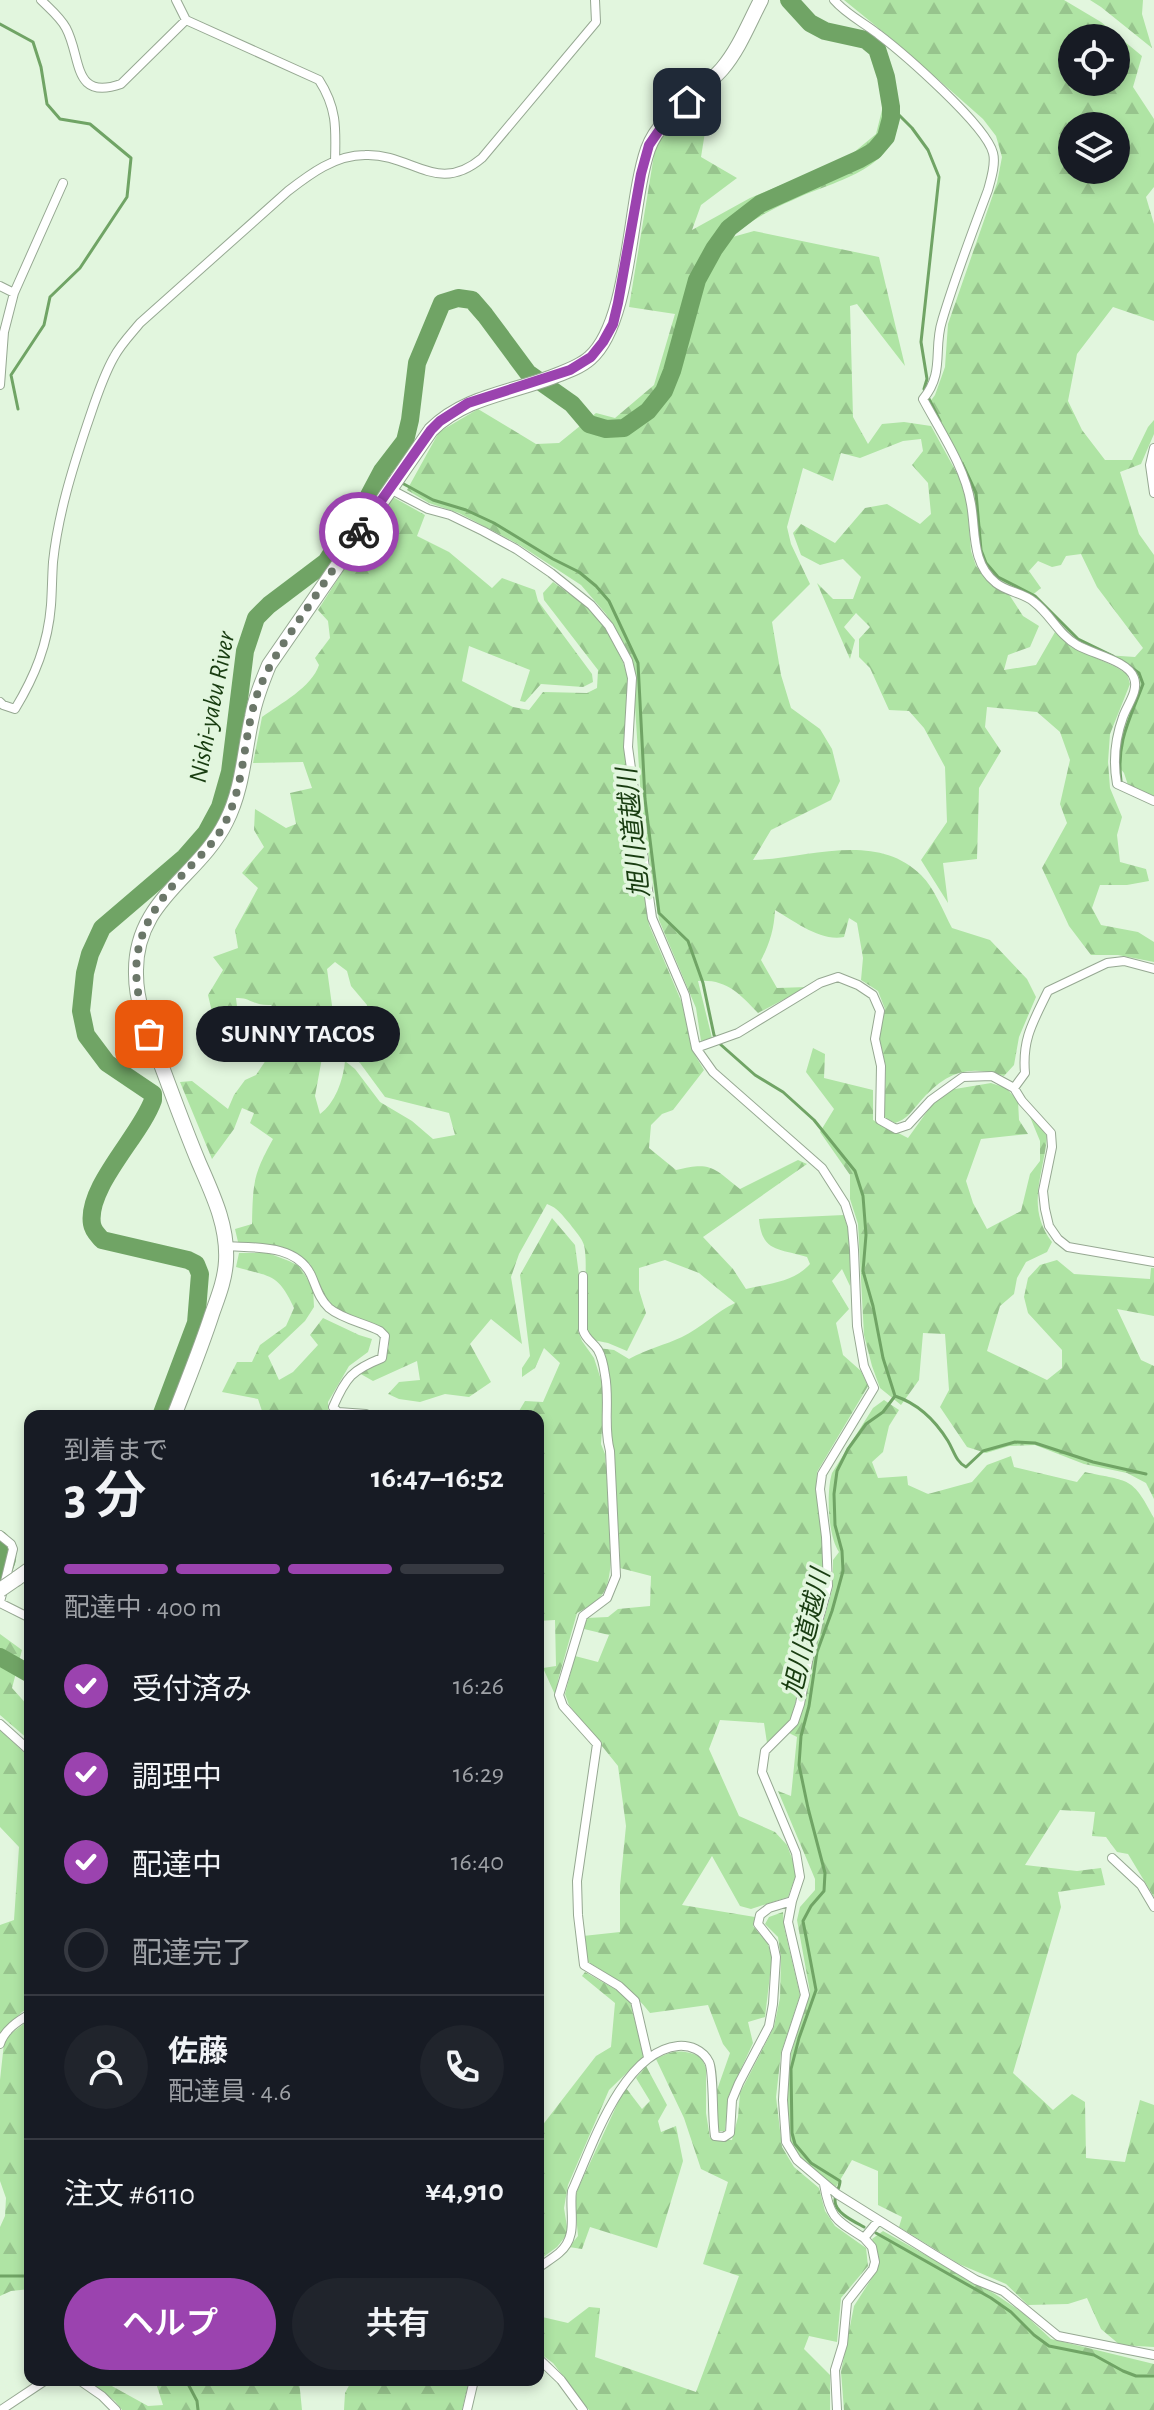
<!DOCTYPE html>
<html lang="ja">
<meta charset="utf-8">
<style>
body{margin:0;font-family:"Alegreya Sans","Noto Sans JP",sans-serif;background:#20242c;color:#f1f3f6;height:100vh;display:flex;flex-direction:column;font-size:30px;white-space:nowrap}
*{box-sizing:border-box;margin:0}
p{font-size:26px;color:#9ea1a6}
.icon{flex:none;width:44px;height:44px;fill:none;stroke:currentColor;stroke-width:2;stroke-linecap:round;stroke-linejoin:round}
.map{position:relative;flex:1;overflow:hidden}
.sheet{position:absolute;left:24px;top:1410px;width:520px;height:976px;display:flex;flex-direction:column;background:#171b24;border-radius:16px;box-shadow:0 4px 12px #0003}
.sheet>*{flex:none}
.tools{position:absolute;left:1058px;top:24px;display:grid;gap:16px}
.tools a{display:grid;place-items:center;width:72px;height:72px;border-radius:50%;background:#171b24;box-shadow:0 4px 12px #0003;font-size:40px}
.pin{position:absolute;display:grid;place-items:center;width:68px;height:68px;color:#fff;margin:-34px;border-radius:16px;box-shadow:0 4px 12px #0006}
.courier{position:absolute;display:grid;place-items:center;width:80px;height:80px;margin:-40px;border:6px solid #9b43af;border-radius:50%;background:#fff;color:#222;box-shadow:0 2px 10px #0007}
.bubble{position:absolute;height:56px;border-radius:28px;background:#171b24;box-shadow:0 4px 12px #0003;font-size:26px;font-weight:600;line-height:56px;text-align:center}
.headline em{font-style:normal;font-weight:600}
.headline div{display:flex;flex-direction:column-reverse}
.headline{display:flex;align-items:center;justify-content:space-between;height:136px;padding:0 40px}
h1{font-size:52px;font-weight:600;line-height:60px}
.bar{display:grid;grid-template-columns:repeat(4,1fr);gap:12px 8px;align-content:center;height:96px;padding:0 40px}
.bar i{height:10px;border-radius:6px;background:#363941}
.bar .selected{background:#9b43af}
.bar p{grid-column:span 4}
.line{display:flex;align-items:center;gap:20px;padding:0 40px;border-top:2px solid #363941}
.line div{flex:1}
.round{display:grid;place-items:center;flex:none;width:84px;height:84px;border-radius:42px;background:#20242c}
ol{padding:0 40px;list-style:none}
li{display:flex;align-items:center;gap:24px;height:88px}
li p{margin-inline-start:auto}
li .icon{padding:8px;border-radius:50%;background:#9b43af;color:#fff;stroke-width:4}
li:last-child{color:#9ea1a6}
li i{width:44px;height:44px;border:4px solid #363941;border-radius:50%}
.action{display:flex;gap:16px;margin-top:auto;padding:16px 40px}
.action a{flex:1;height:92px;border-radius:48px;background:#9b43af;color:#fff;font-size:32px;font-weight:600;line-height:92px;text-align:center}
.action a+a{background:#20242c;color:#f1f3f6}
.map>svg:first-child{display:block}
</style>
<div class="map">
<svg width="1154" height="2410" viewBox="0 0 1154 2410">
<defs>
<pattern id="forest-firs" width="22" height="20" patternUnits="userSpaceOnUse" patternTransform="scale(2)"><rect width="22" height="20" fill="#afe4a4"/><path d="M5 1l3.5 6h-7zM16 11l3.5 6h-7z" fill="#97c48d"/></pattern>
</defs>
<rect width="100%" height="100%" fill="#e2f6de"/>
<path fill="url(#forest-firs)" fill-rule="evenodd" d="M844,0H1064L1101,22L1142,56L1133,87L1154,119V187L1146,197L1154,224V321L1113,307L1077,354L1068,401L1082,430L1105,460H1132L1148,427L1154,420V434L1141,464L1120,472L1139,534L1154,555V798L1129,788L1124,773L1116,763L1125,720L1139,687L1136,673L1106,655L1135,657L1143,648L1097,587L1081,554L1066,556L1061,565L1052,567L1038,561L1029,571L1041,588L1030,597L998,583L985,566L979,550L973,502L929,403L935,395L945,367L948,324L997,183L1002,157L996,136L983,119L898,44ZM1072,38H1116V82H1072ZM1072,126H1116V170H1072Z
M1090,0H1143L1142,14L1152,48L1101,7Z
M884,102L900,105C901,171 840,178 793,200C769,210 749,222 729,238L754,231L879,257L905,366L857,304L850,306L853,417L868,444L882,424L904,422L931,426L959,477L967,503L971,551L976,566L991,585L1010,596L1023,616L1039,626L1030,647L1008,655L1004,670L1036,665L1055,632L1071,647L1114,666L1127,674L1130,684L1110,734L1108,762L1110,788L1122,817L1117,835L1120,862L1146,869L1149,881L1127,885H1100L1092,908L1101,925L1138,932L1154,942V962L1118,955H1091L1069,926L1042,868L1067,823L1060,804L1070,760L1060,732L1037,712L987,707L985,727L1001,751L979,788L977,859L943,863L948,903L921,860L947,822L945,767L924,728L909,711L889,710L870,668L859,657V639L870,627L856,613L844,627L855,640L850,659L817,583L833,599H853L861,577L843,559L820,565L801,555L793,533L801,524L835,543L865,508L887,504L920,524L931,514L928,483L912,465L923,451L921,439L903,441L860,458L841,453L833,481L803,468L787,527L791,544L810,584L772,622L781,675L791,708L820,729L832,749L840,781L831,800L771,830L753,860C806,859 876,830 921,875C935,889 943,911 952,928L990,940L1027,979L1036,997L1019,1037L1014,1065L1004,1076C966,1064 945,1073 919,1103C912,1111 906,1120 895,1123L884,1117L886,1067L879,1038L885,1009L878,991L861,980L863,958L857,923L849,918L844,937C821,942 794,921 775,910C774,929 770,943 761,960L777,988L807,987L758,1013C739,993 726,979 698,981L712,1038L701,1041L696,1008L659,920L642,815L632,659L606,614L581,585L518,544L459,513L429,503L407,490L439,432L478,409L536,444L559,443L596,413L615,418L654,385L675,314L629,307L655,149L671,123L695,106L706,126L701,157L737,178L701,205L692,230L750,198L847,158L876,134Z
M391,496L425,515L417,536L449,552L492,588L502,578L535,590L538,601L592,674L593,682L583,687L541,684L525,702L520,701L530,670L469,646L462,681L513,707L529,710L543,692L587,693L597,688L598,670L544,600L543,593L553,582L587,606L605,627L623,662L629,682L625,747L649,925L682,1003L692,1050L704,1070L673,1110L662,1114L651,1125L649,1148L676,1170C711,1161 714,1168 740,1189L798,1160L807,1164L703,1237L733,1269L746,1289C768,1284 794,1282 810,1264L807,1257C779,1248 762,1253 759,1219L844,1215L850,1237V1286L842,1269L832,1281L849,1309L836,1323L843,1355L861,1371L868,1386L817,1472L816,1489L823,1542L824,1586L795,1704L791,1719L767,1743L764,1723L720,1720L709,1749L739,1816L775,1832L787,1845L797,1872L788,1897L751,1909L740,1906L712,1856L682,1905L755,1917L753,1926L768,1944L772,1958L765,2017L748,2022L753,2043L728,2097L725,2131H718L717,2090L730,2053L723,2044L708,2005L650,2013C633,1991 612,1976 588,1962L583,1936L620,1932V1886L626,1826L618,1766L569,1705L565,1694L575,1656L598,1662L609,1635L584,1629L586,1618L608,1617L618,1609L650,1606L651,1576L620,1568C619,1527 615,1486 612,1445C610,1409 616,1382 598,1348L614,1350L629,1359C647,1349 665,1345 682,1337C701,1328 717,1311 735,1303L699,1273L665,1260L639,1268V1290L646,1313L627,1351L608,1343L593,1340C577,1319 590,1272 584,1245C582,1238 575,1231 570,1224C562,1215 558,1208 547,1204L519,1254L511,1277L522,1344L491,1319L470,1344L491,1382L469,1397L445,1394L420,1402L399,1399L388,1394L399,1382L420,1380L417,1361L373,1381L359,1373L385,1359L389,1346L387,1331L334,1308L325,1299L310,1264L290,1250L270,1245L238,1242L235,1229L252,1224C253,1183 253,1175 273,1139L250,1123L254,1113L242,1108L234,1129L212,1159L180,1082L192,1081L228,1109L234,1095L245,1080L256,1075L266,1060L276,1049L303,1037L324,1047L315,1096L320,1114C335,1103 343,1081 345,1061L355,1069L380,1102L412,1121L433,1139L455,1135L449,1113L385,1097L360,1063L344,1051L364,1026L367,1005L351,986L347,971L335,962L327,969L334,1020L328,1040L299,1027H287L271,1005C252,1006 251,997 236,998L239,1023L228,1043L216,1029L208,995L223,970L213,957L238,948L235,930L258,888L242,873L264,847L254,830L255,809L286,828L296,824L290,793L312,788L303,762L253,763L262,717C280,704 312,687 319,665L315,658L330,638L328,621L318,610Z
M813,1048L825,1054L824,1078L873,1090V1120L908,1138L931,1106L949,1090L991,1083L1006,1088L1018,1101L1019,1120L1028,1134L981,1139L966,1181L973,1203L987,1229L1021,1211L1030,1174L1040,1161V1141L1028,1112L1047,1136C1044,1174 1025,1207 1052,1242L1047,1252L1026,1262L1017,1278L1014,1294L1000,1306L987,1351L1047,1380L1062,1368V1350L1028,1313L1024,1297L1028,1278L1040,1265L1057,1260L1074,1274L1150,1279L1151,1268H1154V1316L1117,1309L1141,1360L1154,1366V1499L1146,1483L1127,1473L1084,1464L1035,1445L1009,1446L986,1453L967,1447L940,1407L949,1390L945,1334L923,1333L919,1380L901,1405L880,1388L872,1366L864,1335L858,1224L850,1199V1175L820,1132L834,1109L806,1072Z
M552,1218L575,1245L579,1275L578,1331L582,1341L594,1358L602,1383L604,1401L601,1444L605,1454C607,1485 617,1562 606,1588C601,1600 588,1607 577,1613L558,1680L556,1697L543,1668L556,1666L555,1620L538,1621V1416H516L525,1401L543,1402L560,1363L544,1348L535,1368L522,1377V1368L530,1356L520,1275Z
M239,1253H268L289,1261L299,1266L313,1287L314,1307L305,1321L268,1356L279,1380L293,1372L318,1345L310,1335L323,1318L359,1335L372,1339L368,1352L349,1366L328,1402V1411L335,1416H259L263,1414L258,1399L222,1392L237,1362H252L260,1345L286,1326L294,1308C278,1273 270,1277 236,1267Z
M884,1400L899,1410L889,1426L883,1452L872,1462L878,1478L907,1476L908,1485L928,1494L972,1482L987,1465L1011,1456L1014,1467L1077,1482L1085,1472C1130,1482 1132,1476 1154,1518V1897L1128,1854L1117,1852L1106,1837L1092,1836L1095,1812L1060,1810L1025,1865L1077,1871L1101,1868L1105,1885L1058,1892L1061,1907L1013,2073L1053,2110L1072,2094L1085,2102L1086,2158L1125,2162L1140,2100L1154,2105V2347L1120,2345L1101,2329L1087,2298L1068,2304L1028,2305L1006,2284L959,2264L899,2227L902,2217L878,2205V2171L852,2160L836,2187L801,2159L788,2138L787,2098L791,2053L810,1992L797,1920L800,1907L815,1890V1879L778,1791L791,1796L797,1737L789,1733L800,1716L811,1664L833,1587V1560L839,1552C828,1536 826,1493 832,1473L873,1408Z
M0,1634L22,1650L12,1688L30,1708L29,1740L0,1715Z
M0,1730L30,1758V2008L22,2012L0,2034V1925L14,1920L19,1847L0,1827Z
M783,1912L784,1927L800,1995L781,2053L776,2097L782,2147L794,2167L819,2188L825,2211L835,2226L866,2248L868,2266L841,2298L837,2342L809,2336L804,2349L830,2375V2410H589L553,2363L538,2352V2316L568,2323L589,2307L600,2308L595,2357L696,2392L739,2276L703,2264L728,2182L701,2169L684,2118L656,2059C673,2050 682,2049 701,2057L706,2068V2113L710,2138L732,2140L738,2117L740,2093L774,2027L780,1998L781,1958L778,1937L765,1924L769,1917Z
M585,1972L620,1992L630,2002L644,2056L609,2090L568,2185L564,2208L568,2233L557,2247L538,2261V2131L596,2056L611,2047L615,2003L582,1976Z
M30,2019V2289L11,2291L0,2296V2227L5,2216L6,2198L0,2181V2080L4,2043L8,2036Z
M646,2066L667,2105L658,2121L661,2132L676,2126L683,2161L657,2248L590,2227L582,2249L569,2247L578,2236L575,2204L577,2191L621,2096L626,2088L642,2109L650,2101L636,2078Z
M883,2231L995,2294L1023,2313L1051,2339L1154,2364V2410H844L841,2372L854,2306L877,2270L879,2257L872,2239Z
M87,2380H101L148,2406L163,2405L155,2380H299L302,2410H122L115,2401Z
M352,2380H469L462,2410H344L345,2393Z"/>
<g fill="none" stroke-linecap="round" stroke-linejoin="round">
<path stroke="#70a465" stroke-width="3" d="M0,24L33,42L41,67L47,104L60,119L90,124L131,158L127,197L80,268L50,297L44,325L11,375L18,409
M891,107L912,128L928,150L939,177L921,342L927,379L924,389L940,421
M962,463L976,493L981,550L986,563L998,577L1035,596L1078,639L1113,656
M382,471L392,477
M402,483L433,500L466,510L494,523L553,559L579,572L596,586L609,601L638,663L645,799L659,913L688,941L703,983L714,1035L720,1044L755,1075L783,1092L814,1120L855,1171L863,1196L866,1235L863,1271L873,1306L883,1358L895,1396L883,1412L866,1424L848,1449L837,1471L834,1494L835,1525L842,1551L843,1571L832,1611L817,1652L809,1706L801,1736L799,1765L808,1808L825,1873L824,1891L811,1906L803,1921L816,1990L799,2038L791,2069L792,2133L795,2144L811,2163L840,2181C840,2188 835,2193 835,2201C835,2213 855,2222 864,2227
M1120,660L1139,673L1143,684C1130,719 1116,742 1121,781
M895,1396C919,1404 935,1420 948,1441C954,1451 956,1462 966,1467L983,1451L1015,1442L1035,1443L1093,1462L1146,1474
M876,2233L991,2298L1011,2312L1034,2335L1049,2346L1094,2355L1123,2371L1136,2376H1154
M0,2276H30
M186,2380L197,2401L198,2410"/>
<path stroke="#70a465" stroke-width="18" d="M161,1416L196,1323L200,1274L196,1264L188,1260L102,1240C98,1235 93,1231 92,1224C86,1187 141,1135 153,1100V1094L107,1063L86,1035L81,1011L85,973L90,954L102,928L185,857L206,833L220,807L230,772L245,651L256,618L269,605L326,562L365,503L382,471L405,441L410,420L417,363L442,303L458,298L472,300L485,315L528,373L572,404L589,424L606,429L624,428L648,411L664,391L672,371L697,280L714,249L729,228L760,204L860,159L874,151L886,137L891,118V107L886,77L877,49L866,40L825,31L810,23L789,0
M0,1540C11,1555 8,1560 0,1576
M0,1657L30,1674"/>
<g stroke="#96a892" stroke-width="10">
<path id="street" d="M41,0C50,9 60,17 66,28C82,58 72,101 121,84L186,20
M176,0L186,20L319,80C337,108 336,128 335,161
M834,0C847,15 863,22 878,34C903,53 986,125 993,153C996,164 991,179 988,190C972,233 955,277 942,321C933,349 945,373 923,399C940,431 965,467 971,504C976,532 971,563 996,583C1007,592 1024,593 1034,602C1051,615 1059,635 1077,645C1092,654 1129,661 1134,678C1139,691 1127,705 1123,717C1115,739 1113,762 1117,784L1154,801
M0,286L14,293
M0,385L4,332L14,293L63,183
M1154,448L1150,465L1154,493
M390,489L428,509L450,515L483,531L516,549L551,573L591,605L609,626L628,661L632,678L628,747L652,918L685,995L696,1048L713,1072L822,1168L845,1204L852,1226L854,1250L857,1326L864,1366L874,1388L822,1474L820,1489L826,1537L828,1586L810,1651L800,1704L794,1722L765,1751L762,1772L796,1853L800,1877L792,1901L788,1922L805,1995L786,2053L783,2100L786,2142L797,2160L837,2194L933,2254L976,2280L1003,2291L1058,2336L1154,2355
M0,702L3,705L15,709C35,676 48,644 51,605C52,591 52,577 53,562C58,515 72,470 87,425C95,402 102,378 114,357C121,344 131,334 140,323L288,191C310,174 335,155 365,155C412,153 437,196 482,158L596,22L595,0
M696,1048L738,1033L820,983L838,977L858,985L873,995L880,1011L875,1039L881,1066L880,1120L896,1129L908,1125L931,1100L963,1077L992,1076L1014,1088L1022,1101L1051,1133L1052,1147L1043,1191L1045,1209L1049,1226L1058,1239L1068,1247L1154,1262
M1014,1088L1025,1073C1022,1039 1033,1022 1048,991L1107,963L1124,961L1154,969
M226,1246C255,1248 296,1244 311,1275C316,1286 319,1299 329,1308C342,1319 364,1323 380,1331L385,1336L382,1358C352,1370 346,1377 333,1407L338,1412L366,1414
M583,1276V1330C586,1340 593,1342 598,1350C602,1357 604,1368 605,1375C610,1400 603,1427 610,1451L616,1576L607,1598L583,1616L559,1695L563,1706L597,1744L577,1881L578,1915L584,1965L619,1986L635,2001L648,2057
M0,1535L11,1544L13,1549L0,1602
M0,1603L30,1618
M0,1724L30,1751
M1112,1858L1141,1885L1154,1907
M0,2044C4,2030 18,2021 30,2014
M824,2184C830,2219 836,2220 864,2238
M538,2268C545,2263 553,2258 559,2253C579,2236 569,2213 572,2191C592,2147 622,2052 678,2046C690,2045 703,2050 709,2062C714,2071 712,2120 715,2136L724,2137L730,2133L732,2100L739,2083L769,2026L773,2004L776,1957L773,1943L758,1924L760,1915L769,1908L792,1901
M538,2358L561,2380L583,2410
M79,2380L102,2396L116,2410
M1,2410L46,2380
M467,2410L474,2380
M837,2410L835,2370L843,2344L847,2302L873,2269L875,2262L872,2247L864,2238L878,2221"/>
</g>
<g stroke="#96a892" stroke-width="16">
<path id="primary" d="M174,1416C187,1382 201,1348 212,1314C218,1297 225,1280 226,1261C228,1226 213,1195 199,1163C186,1132 174,1099 162,1067C151,1038 136,1007 136,974C134,900 198,878 226,822C243,789 244,752 252,717C255,699 262,682 269,665L431,430C464,397 510,393 552,377C565,372 580,367 590,358C631,322 629,203 648,149C660,115 699,95 722,69C739,49 749,23 761,0
M16,1579L30,1569"/>
</g>
<use href="#street" stroke="#fff" stroke-width="8"/>
<use href="#primary" stroke="#fff" stroke-width="14"/>
<g stroke="#96a892" stroke-width="16" stroke-linecap="butt">
<path id="primary-bridge" d="M0,1590L16,1579"/>
</g>
<use href="#primary-bridge" stroke="#fff" stroke-width="14"/>
</g>
<g fill="none" stroke-linecap="round" stroke-linejoin="round">
<path stroke="#6b7769" stroke-width="8" stroke-dasharray="0 14.4" d="M149,1034C125,964 134,927 184,873C199,857 216,842 226,821C246,780 243,734 258,692C269,663 287,638 304,613C322,586 340,559 359,532"/>
<path stroke="#9b43af" stroke-width="10" d="M359,532L431,430L440,421L468,403L570,370L591,357L603,342L613,324L618,303L641,174L649,145L665,122L687,102"/>
</g>
<g text-anchor="middle" stroke-width="7" stroke-linejoin="round" paint-order="stroke">
<g font-size="26" font-style="italic" fill="#183c10" stroke="#e2f6de">
<text transform="translate(211 707) rotate(-79)" y="9">Nishi-yabu River</text>
<text transform="translate(633 833) rotate(-96)" y="9">旭川道越川</text>
<text transform="translate(806 1633) rotate(-77)" y="9">旭川道越川</text>
</g>
</g>
</svg>
<div class="tools">
<a><svg class="icon" aria-label="locate" viewBox="0 0 24 24"><circle cx="12" cy="12" r="6"/><path d="M12 2v4M12 18v4M2 12h4M18 12h4"/></svg></a>
<a><svg class="icon" aria-label="layers" viewBox="0 0 24 24"><path d="M12 4l9 5-9 5-9-5zM3 14l9 5 9-5"/></svg></a>
</div>
<div class="pin" style="left:149px;top:1034px;background:#ea580c"><svg class="icon" aria-label="bag" viewBox="0 0 24 24"><path d="M5 8h14l-1 12H6zM9 8a3 3 0 0 1 6 0"/></svg></div>
<div class="pin" style="left:687px;top:102px;background:#1f2937"><svg class="icon" aria-label="home" viewBox="0 0 24 24"><path d="M3 11l9-7 9 7M6 9v11h12V9"/></svg></div>
<div class="courier" style="left:359px;top:532px"><svg class="icon" aria-label="bike" viewBox="0 0 24 24"><circle cx="6" cy="16" r="4"/><circle cx="18" cy="16" r="4"/><path d="M6 16l4-8h5l3 8M10 8l3 8H6M13 5h3"/></svg></div>
<div class="bubble" style="left:196px;top:1006px;width:204px">SUNNY TACOS</div>
<section class="sheet">
<div class="headline"><div><h1>3 分</h1><p>到着まで</p></div><em>16:47–16:52</em></div>
<div class="bar"><i class="selected"></i><i class="selected"></i><i class="selected"></i><i></i><p>配達中 · 400 m</p></div>
<ol>
<li><svg class="icon" aria-label="check" viewBox="0 0 24 24"><path d="M5 12l5 5 9-10"/></svg>受付済み<p>16:26</p></li>
<li><svg class="icon" aria-label="check" viewBox="0 0 24 24"><path d="M5 12l5 5 9-10"/></svg>調理中<p>16:29</p></li>
<li><svg class="icon" aria-label="check" viewBox="0 0 24 24"><path d="M5 12l5 5 9-10"/></svg>配達中<p>16:40</p></li>
<li><i></i>配達完了</li>
</ol>
<div class="line" style="height:144px"><a class="round"><svg class="icon" aria-label="person" viewBox="0 0 24 24"><circle cx="12" cy="8" r="4"/><path d="M4 21q1-7 8-7t8 7"/></svg></a><div><b>佐藤</b><p>配達員 · 4.6</p></div><a class="round"><svg class="icon" aria-label="phone" viewBox="0 0 24 24"><path d="M5 4h4l2 5-3 2q2 4 5 5l2-3 5 2v4C11 20 4 13 5 4z"/></svg></a></div>
<div class="line" style="height:104px"><div>注文 #6110</div><b>¥4,910</b></div>
<div class="action"><a>ヘルプ</a><a>共有</a></div>
</section>
</div>
